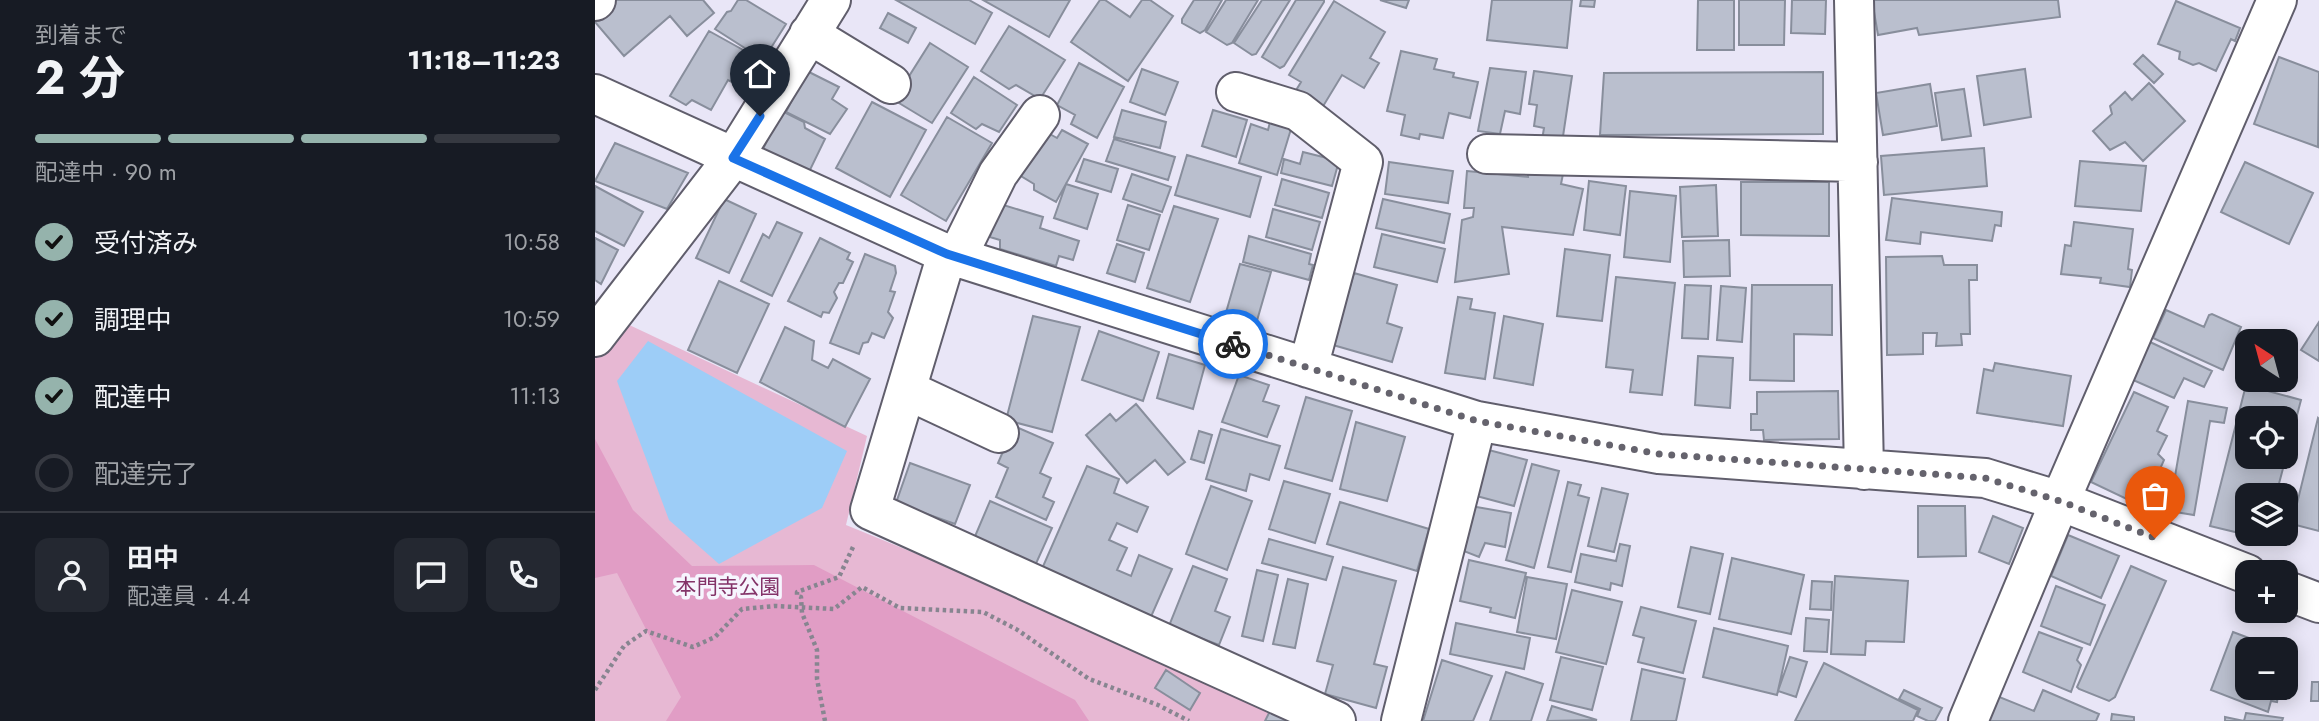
<!DOCTYPE html>
<html lang="ja">
<meta charset="utf-8">
<style>
body{margin:0;font-family:Jost,"Noto Sans JP",sans-serif;background:#242831;color:#f1f3f6;height:100vh;display:flex;flex-direction:column;font-size:26px;white-space:nowrap}
*{box-sizing:border-box;margin:0}
p{font-size:23px;color:#9ea1a6}
.icon{flex:none;width:38px;height:38px;fill:none;stroke:currentColor;stroke-width:2;stroke-linecap:round;stroke-linejoin:round}
.map{position:relative;flex:1;overflow:hidden}
.drawer{display:flex;flex-direction:column;background:#171b24;width:595px}
.drawer>*{flex:none}
.needle{width:46px;rotate:324deg}
.fabs{position:absolute;left:1640px;top:329px;display:grid;gap:14px}
.fabs a{display:grid;place-items:center;width:63px;height:63px;border-radius:14px;background:#171b24;box-shadow:0 4px 18px #0003;font-size:35px}
.pin{position:absolute;display:grid;place-items:center;width:60px;height:60px;color:#fff;margin:-72px -30px;border-radius:50% 50% 50% 0;rotate:-45deg;box-shadow:0 0 7px #0007}
.pin .icon{rotate:45deg}
.courier{position:absolute;display:grid;place-items:center;width:70px;height:70px;margin:-35px;border:5px solid #1a73e8;border-radius:50%;background:#fff;color:#222;box-shadow:0 2px 9px #0007}
.head em{font-style:normal;font-weight:700}
.head div{display:flex;flex-direction:column-reverse}
.head{display:flex;align-items:center;justify-content:space-between;height:119px;padding:0 35px}
h1{font-size:46px;font-weight:700;line-height:52px}
.bar{display:grid;grid-template-columns:repeat(4,1fr);gap:10px 7px;align-content:center;height:84px;padding:0 35px}
.bar i{height:9px;border-radius:5px;background:#363941}
.bar .on{background:#95b3ac}
.bar p{grid-column:span 4}
.line{display:flex;align-items:center;gap:18px;padding:0 35px;border-top:2px solid #363941}
.line div{flex:1}
.round{display:grid;place-items:center;flex:none;width:74px;height:74px;border-radius:14px;background:#242831}
ol{padding:0 35px;list-style:none}
li{display:flex;align-items:center;gap:21px;height:77px}
li p{margin-inline-start:auto}
li .icon{padding:7px;border-radius:50%;background:#95b3ac;color:#111;stroke-width:4}
li:last-child{color:#9ea1a6}
li i{width:38px;height:38px;border:4px solid #363941;border-radius:50%}
main{display:flex;flex:1;min-height:0}
.map>svg:first-child{display:block}
</style>
<main>
<section class="drawer">
<div class="head"><div><h1>2 分</h1><p>到着まで</p></div><em>11:18–11:23</em></div>
<div class="bar"><i class="on"></i><i class="on"></i><i class="on"></i><i></i><p>配達中 · 90 m</p></div>
<ol>
<li><svg class="icon" aria-label="check" viewBox="0 0 24 24"><path d="M5 12l5 5 9-10"/></svg>受付済み<p>10:58</p></li>
<li><svg class="icon" aria-label="check" viewBox="0 0 24 24"><path d="M5 12l5 5 9-10"/></svg>調理中<p>10:59</p></li>
<li><svg class="icon" aria-label="check" viewBox="0 0 24 24"><path d="M5 12l5 5 9-10"/></svg>配達中<p>11:13</p></li>
<li><i></i>配達完了</li>
</ol>
<div class="line" style="height:126px"><a class="round"><svg class="icon" aria-label="person" viewBox="0 0 24 24"><circle cx="12" cy="8" r="4"/><path d="M4 21q1-7 8-7t8 7"/></svg></a><div><b>田中</b><p>配達員 · 4.4</p></div><a class="round"><svg class="icon" aria-label="chat" viewBox="0 0 24 24"><path d="M4 5h16v11H9l-5 4z"/></svg></a><a class="round"><svg class="icon" aria-label="phone" viewBox="0 0 24 24"><path d="M5 4h4l2 5-3 2q2 4 5 5l2-3 5 2v4C11 20 4 13 5 4z"/></svg></a></div>
</section>
<div class="map">
<svg width="1724" height="721" viewBox="0 0 1724 721">
<rect width="100%" height="100%" fill="#e9e6f7"/>
<path fill="#e7b8d3" d="M30,323L272,436L251,525L644,686L713,721H0V359Z"/>
<path fill="#e19dc5" d="M0,439L38,510L97,566L219,565L480,700L494,721H71L86,697L22,573L0,578Z"/>
<path fill="#9dcdf7" d="M53,341L252,451L227,508L124,564L74,520L22,381Z"/>
<path fill="#babfce" stroke="#888e9c" stroke-width="2" fill-rule="evenodd" d="M16,0H108L119,13L92,36L75,16L29,56L0,22V14Z
M143,0H151L191,24L174,51L168,50L164,57L120,29L132,12L136,11Z
M301,0H374L397,13L380,44Z
M388,0H475L454,37Z
M505,0H510L535,17L547,0H555L578,16L533,81L476,42Z
M599,0H627L610,30L605,33L587,23V19Z
M631,0H663L637,43L632,45L611,32Z
M667,0H695L661,54L657,55L639,43Z
M701,0H729V2L689,66L685,68L667,57Z
M785,0H814L811,8Z
M897,0H977L972,48L892,40Z
M986,0H1000L999,7L985,6Z
M1103,0H1139V50H1102Z
M1144,0H1190L1189,45H1144Z
M1197,0H1231L1230,34L1196,33Z
M1277,0H1463L1465,17L1324,35L1322,28L1283,35Z
M739,1L790,32L775,58L784,63L769,88L747,75L727,108L700,92L706,82L694,75Z
M1581,1L1645,28L1640,41L1636,39L1621,71L1604,63L1598,65L1584,59L1585,52L1563,44Z
M293,13L321,28L313,43L285,28Z
M414,26L470,60L445,99L421,85L414,89L386,71Z
M114,31L168,61L151,89L133,80L116,110L97,100L91,105L75,96Z
M335,43L373,67L337,123L299,100Z
M806,51L842,59L839,69L859,73L858,77L883,82L875,118L854,113L848,138L825,134L824,139L806,135L810,115L792,111Z
M1548,55L1568,74L1559,83L1539,64Z
M1684,57L1724,72L1723,147L1659,124Z
M484,63L529,87L502,138L476,124L480,115L462,105Z
M895,68L931,72L925,114L910,111L905,134L883,131Z
M547,69L583,82L570,115L535,102Z
M1430,69L1436,117L1389,125L1382,76Z
M212,71L244,87L237,99L252,109L235,134L191,112Z
M939,71L977,76L967,143L947,140L949,128L939,126L942,105L934,104Z
M1228,72V134L1005,135L1009,73Z
M379,77L422,105L404,132L387,124L381,129L356,113Z
M1554,83L1590,121L1548,161L1530,142L1515,150L1498,131L1517,114L1515,106L1530,92L1537,100Z
M1335,84L1342,126L1288,135L1281,93Z
M1369,89L1376,136L1347,140L1340,93Z
M277,102L331,130L295,197L241,168Z
M527,110L571,122L565,148L519,137Z
M618,110L652,120L641,157L607,146Z
M187,111L209,122L210,128L230,139L214,172L168,149Z
M352,117L397,143L351,221L306,195Z
M675,122L696,129L682,175L644,163L656,124L673,130Z
M467,130L493,144L461,202L439,190V184L421,173L453,133L462,138Z
M519,139L580,157L573,180L511,161Z
M20,143L93,173L72,209L0,181Z
M1389,148L1392,186L1289,195L1286,156Z
M708,152L744,161L737,186L686,173L689,159L705,164Z
M592,155L666,177L655,217L580,195Z
M489,159L523,169L516,192L481,181Z
M1485,161L1551,166L1546,211L1480,206Z
M794,162L858,171L853,203L790,194Z
M1650,162L1718,193L1694,244L1626,212Z
M872,171L933,177V171L968,174L966,184L988,189L978,235L907,227L914,274L860,282L867,220L878,217L879,208H869Z
M537,174L576,187L567,212L528,199Z
M687,179L734,193L727,218L680,205Z
M994,181L1031,186L1025,235L989,230Z
M1146,182H1234V236L1146,235Z
M471,184L503,194L492,229L459,218Z
M1121,185L1123,236L1087,237L1085,187Z
M0,186L48,212L29,246L0,231Z
M1035,191L1081,196L1075,262L1029,257Z
M1297,198L1407,212L1406,226L1400,225L1397,241L1326,232L1325,244L1291,240Z
M129,199L161,214L134,273L101,258Z
M788,199L855,214L849,243L781,228Z
M405,204L448,217L445,228L484,241L478,260L464,256L461,266L405,249V240L395,237Z
M533,205L565,215L554,250L522,240Z
M579,206L623,219L595,302L552,288Z
M678,209L725,222L717,250L671,237Z
M182,222L207,233L177,296L146,281L168,234L174,238Z
M1479,222L1538,229L1533,269L1537,270L1535,287L1505,283L1506,278L1466,274L1470,245L1476,246Z
M787,234L850,249L842,282L779,267Z
M654,236L716,254L714,264L718,265L714,280L648,262Z
M0,238L23,250L6,284L0,280Z
M225,238L255,253L252,259L258,262L248,283H244L239,292L242,298L234,313L228,312L226,317L193,301Z
M1134,240L1135,276L1089,277L1088,241Z
M522,244L549,253L540,282L512,273Z
M970,249L1015,255L1007,321L962,316Z
M270,254L300,266L301,273L295,291L300,292L293,312L298,318L289,338L277,333L273,342L268,343L264,354L235,343Z
M1347,256L1349,265H1382V280H1374L1375,334H1366L1367,345L1341,346L1342,333H1328V354L1292,355L1291,257Z
M645,264L676,272L661,324L630,316Z
M759,273L802,285L792,323L807,328L797,362L738,345Z
M1021,277L1080,283L1067,395L1035,392L1038,370L1011,367Z
M124,281L174,304L142,373L93,350Z
M1090,285L1116,286L1113,339L1087,338Z
M1157,285H1237V335L1199,334V381L1155,380Z
M1126,286L1151,288L1147,342L1122,340Z
M863,297L877,299L875,309L900,313L890,379L850,373Z
M1571,310L1609,327L1614,315L1617,314L1646,327L1628,370L1558,338Z
M438,316L485,327L457,432L411,420Z
M909,316L948,324L938,385L899,378Z
M1724,322V361L1706,350Z
M190,327L219,341L217,360L233,368L238,359L275,379L250,427L165,382Z
M504,331L564,352L548,401L487,380Z
M1555,342L1617,371L1609,387L1589,378L1579,398L1538,380Z
M574,354L610,365L598,409L562,398Z
M1103,356L1138,358L1135,408L1100,405Z
M1400,363L1476,376L1468,426L1382,413L1389,369L1398,371Z
M644,375L674,385L668,401L684,406L672,437L627,422Z
M1651,385L1706,400L1681,495H1652V534H1670L1669,539L1615,526ZM1652,418H1690V457H1652Z
M1243,391L1244,439L1169,440L1168,430H1156V414H1162V392Z
M1539,392L1573,407L1562,431L1572,436L1563,454L1569,460L1561,478L1570,483L1557,511L1496,482Z
M711,397L757,411L737,481L690,468Z
M1593,401L1632,408L1629,423L1615,421L1599,515L1574,511Z
M541,404L590,462L573,475L560,460L532,483L491,435L515,414L521,421Z
M1723,418L1724,419V531L1697,524Z
M761,422L810,437L792,501L745,489Z
M419,426L458,443L445,473L456,478L448,497L459,502L451,520L401,497L413,468L403,463Z
M626,429L685,446L674,480L655,474L651,491L611,479Z
M604,431L617,435L609,463L596,459Z
M886,448L932,460L919,506L874,494Z
M315,463L375,485L360,524L301,503Z
M937,464L964,471L939,568L911,560Z
M492,466L524,479L519,493L553,507L542,532L522,523L514,540L532,548L522,570L536,576L544,555L577,569L555,619L446,571Z
M689,481L735,494L720,543L674,529Z
M973,482L986,485L983,495L994,498L976,572L953,567Z
M616,486L657,501L632,570L591,554Z
M1007,488L1033,494L1019,552L993,546Z
M395,501L457,528L439,568L378,541Z
M745,502L834,529L822,571L732,544Z
M870,505L916,513L910,547L890,543L884,557L861,548Z
M1323,506H1370L1371,556L1323,557Z
M1398,516L1428,528L1414,564L1384,552Z
M1473,535L1524,556L1506,598L1456,576Z
M674,539L738,557L731,580L667,563Z
M1025,544L1035,546L1027,586L1016,583L1015,590L980,582L986,554L1021,561Z
M1096,547L1128,554L1115,614L1083,607Z
M1137,558L1209,575L1196,634L1124,619Z
M874,560L931,573L920,618L895,612L896,608L865,601Z
M598,566L632,579L620,611L635,617L624,645L574,626Z
M1536,566L1571,581L1520,697L1514,701L1484,689L1482,687Z
M748,567L801,581L779,664L792,667L781,708L730,694L738,665L722,661Z
M662,570L683,575L668,641L647,636Z
M1240,576L1313,581L1309,642L1271,641L1270,655L1236,654Z
M932,577L972,584L961,639L922,632Z
M693,579L713,584L700,648L678,644Z
M1217,581L1237,582L1236,610L1215,609Z
M1461,586L1510,605L1495,645L1446,626Z
M977,590L1027,602L1011,664L961,652Z
M1046,607L1101,621L1088,673L1043,662L1049,638L1038,635Z
M1211,618L1234,620L1232,652L1209,651Z
M861,623L935,638L929,669L855,654Z
M1119,628L1193,646L1182,695L1108,677Z
M1444,632L1487,648L1482,660L1486,665L1476,692L1428,672Z
M1638,632L1683,649H1652V688H1684L1682,702L1676,701L1673,712L1616,690Z
M1690,652L1694,654L1692,662L1697,669L1694,679H1690Z
M966,657L1008,667L997,710L955,700Z
M1195,657L1212,662L1201,697L1183,691Z
M847,660L897,676L878,721H828Z
M1229,663L1323,710L1318,721H1200Z
M1047,669L1090,679L1081,721H1036Z
M571,670L605,693L595,710L560,688Z
M911,672L948,684L936,721H895Z
M1717,682H1724V701H1716Z
M1309,690L1347,708L1340,721H1333L1322,716L1325,709L1304,699Z
M1448,690L1504,714L1501,721H1391L1402,696L1439,711Z
M957,706L1002,720L952,721Z
M676,709L702,721H670Z
M1651,713L1688,718L1687,721H1630V717L1649,721Z
M1517,714L1539,717V721H1516Z"/>
<g fill="none" stroke-linecap="round" stroke-linejoin="round">
<g stroke="#605e6c" stroke-width="42">
<path id="minor" d="M1259,0L1269,470
M0,1L1,0
M214,34L296,84
M641,92L703,111L768,162L713,368
M0,94L352,254L882,421L1064,454L1390,478L1465,501L1652,574
M892,154L1263,162
M352,254L275,510L741,721
M362,257L403,174L445,115
M0,337L138,158L236,0
M312,390L404,433
M1690,590L1724,603
M806,721L882,421
M1373,721L1465,501L1682,0"/>
</g>
<path stroke="#878590" stroke-width="4.5" stroke-dasharray="3.5 3.5" stroke-linecap="butt" d="M0,690L29,646L51,631L98,647L120,637L147,609L180,606L239,609L267,587L305,608L388,612L421,629L494,679L563,705L594,721
M230,721L222,679V650L207,613L206,597L202,596V592L244,577L258,547"/>
<use href="#minor" stroke="#fff" stroke-width="38"/>
</g>
<g fill="none" stroke-linecap="round" stroke-linejoin="round">
<path stroke="#65636d" stroke-width="7" stroke-dasharray="0 12.6" d="M638,344L882,421L1064,454L1390,478L1465,501L1560,538"/>
<path stroke="#1a73e8" stroke-width="9" d="M165,116L138,158L352,254L638,344"/>
</g>
<g text-anchor="middle" stroke-width="7" stroke-linejoin="round" paint-order="stroke">
<g font-size="21" fill="#843469" stroke="#f6f5fe">
<text x="133" y="594">本門寺公園</text>
</g>
</g>
</svg>
<div class="fabs">
<a><svg class="needle" viewBox="-14 -14 28 28"><path d="M0-13l5 13h-10z" fill="#e53935"/><path d="M0 13l5-13h-10z" fill="#9ea1a6"/></svg></a>
<a><svg class="icon" aria-label="locate" viewBox="0 0 24 24"><circle cx="12" cy="12" r="6"/><path d="M12 2v4M12 18v4M2 12h4M18 12h4"/></svg></a>
<a><svg class="icon" aria-label="layers" viewBox="0 0 24 24"><path d="M12 4l9 5-9 5-9-5zM3 14l9 5 9-5"/></svg></a>
<a>+</a>
<a>−</a>
</div>
<div class="pin" style="left:1560px;top:538px;background:#ea580c"><svg class="icon" aria-label="bag" viewBox="0 0 24 24"><path d="M5 8h14l-1 12H6zM9 8a3 3 0 0 1 6 0"/></svg></div>
<div class="pin" style="left:165px;top:116px;background:#1f2937"><svg class="icon" aria-label="home" viewBox="0 0 24 24"><path d="M3 11l9-7 9 7M6 9v11h12V9"/></svg></div>
<div class="courier" style="left:638px;top:344px"><svg class="icon" aria-label="bike" viewBox="0 0 24 24"><circle cx="6" cy="16" r="4"/><circle cx="18" cy="16" r="4"/><path d="M6 16l4-8h5l3 8M10 8l3 8H6M13 5h3"/></svg></div>
</div>
</main>
